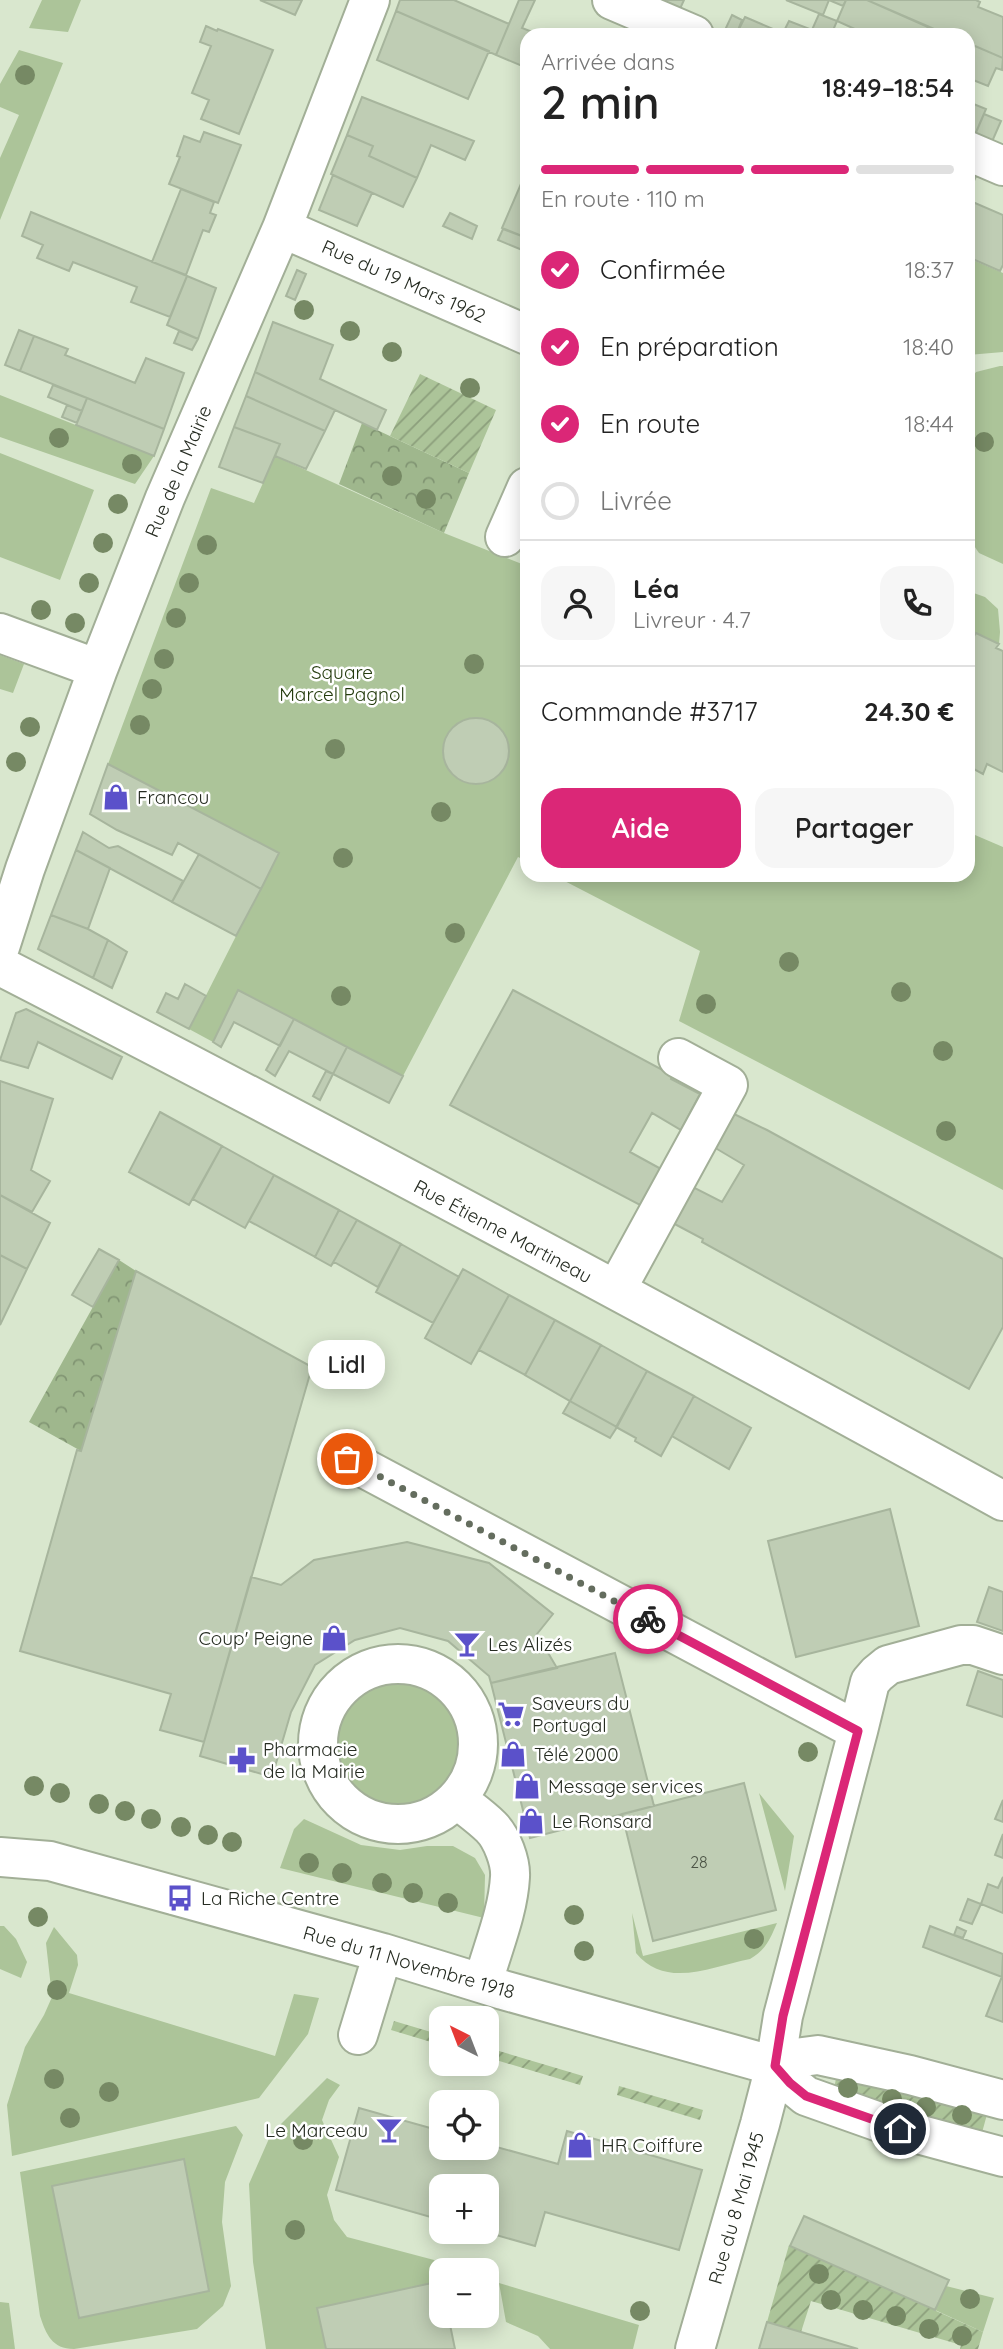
<!DOCTYPE html>
<html lang="fr">
<meta charset="utf-8">
<style>
body{margin:0;font-family:Quicksand,sans-serif;background:#f6f6f6;color:#222;height:100vh;display:flex;flex-direction:column;font-size:26px;white-space:nowrap}
*{box-sizing:border-box;margin:0}
p{font-size:23px;color:#767676}
.icon{flex:none;width:38px;height:38px;fill:none;stroke:currentColor;stroke-width:2;stroke-linecap:round;stroke-linejoin:round}
.map{position:relative;flex:1;overflow:hidden}
.panel{position:absolute;left:520px;top:28px;width:455px;height:854px;display:flex;flex-direction:column;background:#fff;border-radius:21px;box-shadow:0 4px 18px #0003}
.panel>*{flex:none}
.needle{width:46px;rotate:318deg}
.buttons{position:absolute;left:429px;top:2006px;display:grid;gap:14px}
.buttons a{display:grid;place-items:center;width:70px;height:70px;border-radius:14px;background:#fff;box-shadow:0 4px 18px #0003;font-size:35px}
.pin{position:absolute;display:grid;place-items:center;width:60px;height:60px;color:#fff;margin:-30px;border:4px solid #fff;border-radius:50%;box-shadow:0 2px 7px #0007}
.courier{position:absolute;display:grid;place-items:center;width:70px;height:70px;margin:-35px;border:5px solid #db2777;border-radius:50%;background:#fff;color:#222;box-shadow:0 2px 9px #0007}
.bubble{position:absolute;height:49px;border-radius:21px;background:#fff;box-shadow:0 4px 18px #0003;font-size:23px;font-weight:600;line-height:49px;text-align:center}
.headline em{font-style:normal;font-weight:600}
.headline div{display:flex;flex-direction:column-reverse}
.headline{display:flex;align-items:center;justify-content:space-between;height:119px;padding:0 21px}
h1{font-size:46px;font-weight:600;line-height:52px}
.bar{display:grid;grid-template-columns:repeat(4,1fr);gap:10px 7px;align-content:center;height:84px;padding:0 21px}
.bar i{height:9px;border-radius:5px;background:#e0e0e0}
.bar .active{background:#db2777}
.bar p{grid-column:span 4}
.line{display:flex;align-items:center;gap:18px;padding:0 21px;border-top:2px solid #e0e0e0}
.line div{flex:1}
.round{display:grid;place-items:center;flex:none;width:74px;height:74px;border-radius:21px;background:#f6f6f6}
ol{padding:0 21px;list-style:none}
li{display:flex;align-items:center;gap:21px;height:77px}
li p{margin-inline-start:auto}
li .icon{padding:7px;border-radius:50%;background:#db2777;color:#fff;stroke-width:4}
li:last-child{color:#767676}
li i{width:38px;height:38px;border:4px solid #e0e0e0;border-radius:50%}
.action{display:flex;gap:14px;margin-top:auto;padding:14px 21px}
.action a{flex:1;height:80px;border-radius:21px;background:#db2777;color:#fff;font-size:28px;font-weight:600;line-height:80px;text-align:center}
.action a+a{background:#f6f6f6;color:#222}
.map>svg:first-child{display:block}
</style>
<div class="map">
<svg width="1003" height="2349" viewBox="0 0 1003 2349">
<defs>
<pattern id="forest-crowns" width="20" height="18" patternUnits="userSpaceOnUse" patternTransform="scale(1.75)"><rect width="20" height="18" fill="#9fb78d"/><path d="M2 6a3 3 0 1 1 6 0M12 15a3 3 0 1 1 6 0" fill="none" stroke="#819573"/></pattern>
<pattern id="garden-furrows" width="10" height="10" patternUnits="userSpaceOnUse" patternTransform="scale(1.75)"><rect width="10" height="10" fill="#acc499"/><path d="M-1 1l2-2M0 10L10 0M9 11l2-2" fill="none" stroke="#8c9f7c"/></pattern>
</defs>
<rect width="100%" height="100%" fill="#d9e7ce"/>
<path fill="#acc499" d="M42,0H81L68,32L29,28Z
M19,50L63,63L0,220V158L19,115L0,107V84Z
M968,258L1003,273V352L968,355Z
M1000,366H1003V564L979,553L968,537V383L976,372Z
M0,395L154,456L135,484L0,437Z
M0,453L94,490L60,580L0,557Z
M275,456L444,533L527,566V621L521,634L527,637V861L518,857L403,1076L238,990L213,1042L189,1029L278,853L108,764L211,488L254,503Z
M968,591L985,597L998,609L1000,632L999,644L976,633L974,636L968,634Z
M0,655L24,664L13,693L0,689Z
M968,832L1003,847V1190L679,1021L700,951L553,875H968Z
M333 1743a65 65 0 1 1 130 0a65 65 0 1 1-130 0Z
M759,1793L794,1836L785,1891Z
M304,1819L361,1845L400,1850L427,1846H453L475,1858L485,1875L484,1918L280,1868L294,1829Z
M632,1913L643,1956L777,1923C770,1939 766,1950 750,1959C713,1966 666,1990 636,1953Z
M0,1926H4L16,1939L27,1962L21,1978L0,1969Z
M54,1927L77,1955L78,1965L69,1993L275,2056L294,1994L319,1998L308,2034L259,2098L12,2156L7,2105L25,2047L44,2015L52,1997L46,1943Z
M327,2078L340,2085L329,2100L322,2120L339,2157L327,2195L334,2220L347,2237L472,2270H441V2281L317,2308L326,2349H266L253,2262L249,2184L271,2134Z
M236,2126L243,2135L225,2182L222,2222L231,2286L223,2306L197,2329L74,2349C52,2349 46,2334 40,2316L20,2172Z
M499,2283L639,2325L633,2349H550L538,2336L506,2322Z
M946,2286L994,2298L983,2332L935,2310Z
M0,2302L9,2303L15,2349H0Z
M448,2315H484L483,2318L451,2328Z"/>
<path fill="url(#forest-crowns)" d="M362,423L469,473L444,533L339,484Z
M119,1260L136,1271L81,1451L29,1422Z"/>
<path fill="url(#garden-furrows)" d="M420,374L496,410L469,473L390,436Z
M394,2021L441,2035V2045L391,2030Z
M499,2051L583,2076L580,2085L496,2060Z
M837,2074L989,2107L980,2140L833,2093Z
M619,2086L703,2110L700,2120L617,2095Z
M789,2245L983,2332L978,2349H960L961,2345L811,2301L801,2332L767,2322Z"/>
<path fill="#bfcdb4" stroke="#a7b59d" stroke-width="2" d="M260,0H302L295,15Z
M400,0H454L509,24L496,55L396,11Z
M519,0H535L522,28L540,35H527V68L496,55Z
M655,0H684L679,11Z
M786,0H829L823,15Z
M829,0H846L843,6Z
M846,0H867L928,27L924,35H868L837,21Z
M867,0H976L980,2L978,7L1003,17V58L968,43V35H948Z
M396,11L489,51L468,99L377,60Z
M819,14L837,21L831,35H770L773,29L783,33L789,21L812,30Z
M732,15L742,20L736,35L725,30Z
M745,17L773,29L770,35H736Z
M206,26L217,31L218,29L273,50L239,134L201,119L209,100L192,93L211,46L200,42Z
M928,27L948,35H924Z
M968,43L1003,58L1002,70L996,68L988,86L968,78Z
M362,97L474,141L465,160L431,145L417,178L369,156L373,146L347,135Z
M971,103L986,109L974,137L968,134V111Z
M984,114L1001,121L991,144L974,137Z
M204,132L241,145L218,203L169,184L180,157L177,156L184,136L200,142Z
M347,135L373,146L369,156L417,178L403,207L331,174Z
M968,167L978,172L968,194Z
M527,170V238L502,228Z
M333,175L372,193L357,226L319,210Z
M181,189L214,202L210,213L216,215L209,232L203,230L186,275L152,262Z
M968,200L1003,215V265L1000,271L968,257Z
M31,212L187,276L170,317L131,302L137,287L73,262L69,271L37,258L43,245L22,236Z
M450,213L477,226L472,239L443,226Z
M503,229L527,238V252L498,240Z
M297,270L306,274L295,300L286,296Z
M187,276L216,288L198,339L167,325Z
M273,322L333,345L320,379L386,410L377,430L255,372Z
M19,330L34,336L20,371L5,365Z
M179,331L198,339L192,350L174,343Z
M34,336L68,349L65,355L135,383L146,358L184,373L164,429L20,371Z
M255,372L335,410L325,431L246,396Z
M53,385L87,398L82,411L48,397Z
M246,396L325,431L306,469L275,456L280,444L234,427Z
M87,398L164,429L154,456L76,425Z
M67,405L82,411L77,423L62,417Z
M234,427L280,444L263,483L219,467Z
M976,633L999,644L996,648L1003,651V772L987,764L983,774L968,766V634L974,636Z
M443 751a33 33 0 1 1 66 0a33 33 0 1 1-66 0Z
M108,764L279,853L261,889L178,843L172,855L117,830L90,814Z
M83,832L109,848L118,846L183,881L172,902L76,850Z
M76,850L110,868L88,929L51,915Z
M199,854L261,889L236,936L172,902Z
M51,915L88,929L108,940L93,978L38,949Z
M108,940L127,952L112,988L93,978Z
M185,984L206,996L189,1029L157,1012L166,993L178,999Z
M238,990L294,1019L280,1046L234,1022L221,1047L213,1042Z
M513,990L672,1075L671,1079L700,1094L681,1130L652,1113L630,1152L661,1169L640,1205L450,1105Z
M26,1009L122,1057L112,1079L38,1042L28,1068L0,1060L16,1013Z
M294,1019L347,1047L333,1074L289,1051L275,1076L266,1070Z
M347,1047L403,1076L389,1103L333,1074Z
M326,1071L333,1074L320,1100L313,1096Z
M0,1081L53,1099L31,1170L50,1181L32,1212L0,1195Z
M160,1112L222,1146L189,1205L129,1172Z
M730,1112L767,1130L1003,1259V1327L969,1389L702,1242L703,1239L669,1221L689,1185L722,1202L744,1165L712,1146Z
M222,1146L274,1175L245,1228L193,1199Z
M274,1175L339,1210L315,1257L249,1221Z
M0,1195L50,1223L27,1269L0,1255Z
M339,1210L357,1220L331,1266L315,1257Z
M357,1220L401,1244L378,1287L334,1262L331,1266Z
M401,1244L459,1277L433,1323L376,1292Z
M99,1249L119,1260L93,1307L72,1295Z
M0,1255L27,1269L0,1325Z
M463,1269L509,1295L471,1364L425,1338Z
M136,1271L312,1367L204,1742L160,1730L171,1694L20,1651L77,1450L81,1451Z
M509,1295L555,1320L525,1375L479,1350Z
M555,1320L601,1345L570,1401L525,1375Z
M601,1345L647,1371L617,1427L570,1401Z
M647,1371L694,1396L661,1456L635,1441L636,1438L616,1427Z
M694,1396L751,1428L729,1469L672,1436Z
M570,1401L617,1427L610,1438L563,1413Z
M890,1509L919,1626L796,1657L768,1541Z
M407,1542L489,1563L553,1614L537,1634L557,1668L491,1683L489,1676L448,1641L400,1628L355,1640L315,1665L291,1712L272,1777L200,1756L251,1577L281,1585L314,1560Z
M989,1587L1003,1592V1631L977,1622Z
M615,1653L654,1806L530,1838L491,1683Z
M978,1671L1003,1680V1717L967,1705Z
M744,1783L776,1910L653,1941L622,1814Z
M1003,1800V1822L995,1819Z
M1003,1834V1858L995,1855Z
M1003,1877V1913L981,1904L988,1884L998,1888Z
M968,1899L981,1904L972,1924L960,1920Z
M930,1926L1003,1954L1002,1977L923,1947Z
M957,1927L966,1931L963,1938L954,1935Z
M1003,1974V2022L986,2016Z
M359,2108L441,2131V2147H486V2144L558,2164L567,2131L702,2170L679,2250L545,2212L535,2246L482,2231H486V2186H441V2220L336,2190Z
M184,2159L209,2291L79,2318L52,2186Z
M804,2216L949,2280L935,2310L790,2246Z
M441,2281V2315H448L455,2349H326L317,2308Z
M767,2322L801,2332L858,2349H759Z"/>
<g fill="none" stroke-linecap="round" stroke-linejoin="round">
<g stroke="#a2af97" stroke-width="42">
<path id="minor" d="M612,0L694,35
M968,151L1003,166
M282,228L527,335
M505,537L527,487
M0,633L98,669
M0,947L25,869L98,669L165,498L282,228L370,0
M0,966C337,1139 671,1318 1003,1501
M616,1290L728,1085L678,1058
M347,1459L858,1731L783,2016L775,2066L760,2124L695,2349
M318 1744a80 80 0 1 1 160 0a80 80 0 1 1-160 0Z
M858,1731L870,1682L877,1674L888,1665L961,1645H973L1003,1655
M457,1799C468,1808 481,1817 491,1827C502,1838 511,1862 510,1877C508,1913 492,1949 483,1983
M0,1857L50,1861L383,1953L503,1990L775,2066L795,2058L818,2055L910,2075L1003,2100
M358,2035L383,1953
M775,2066L790,2083L806,2096L899,2129L1003,2157"/>
</g>
<use href="#minor" stroke="#fff" stroke-width="38"/>
</g>
<g fill="#768964">
<circle cx="25" cy="75" r="10"/>
<circle cx="304" cy="310" r="10"/>
<circle cx="350" cy="331" r="10"/>
<circle cx="392" cy="352" r="10"/>
<circle cx="470" cy="388" r="10"/>
<circle cx="59" cy="438" r="10"/>
<circle cx="984" cy="442" r="10"/>
<circle cx="132" cy="464" r="10"/>
<circle cx="392" cy="476" r="10"/>
<circle cx="426" cy="499" r="10"/>
<circle cx="118" cy="504" r="10"/>
<circle cx="103" cy="543" r="10"/>
<circle cx="207" cy="545" r="10"/>
<circle cx="89" cy="583" r="10"/>
<circle cx="189" cy="583" r="10"/>
<circle cx="41" cy="610" r="10"/>
<circle cx="176" cy="618" r="10"/>
<circle cx="75" cy="623" r="10"/>
<circle cx="164" cy="659" r="10"/>
<circle cx="474" cy="664" r="10"/>
<circle cx="152" cy="689" r="10"/>
<circle cx="140" cy="725" r="10"/>
<circle cx="30" cy="727" r="10"/>
<circle cx="335" cy="749" r="10"/>
<circle cx="16" cy="762" r="10"/>
<circle cx="441" cy="812" r="10"/>
<circle cx="343" cy="858" r="10"/>
<circle cx="455" cy="933" r="10"/>
<circle cx="789" cy="962" r="10"/>
<circle cx="901" cy="992" r="10"/>
<circle cx="341" cy="996" r="10"/>
<circle cx="706" cy="1004" r="10"/>
<circle cx="943" cy="1051" r="10"/>
<circle cx="946" cy="1131" r="10"/>
<circle cx="808" cy="1752" r="10"/>
<circle cx="34" cy="1786" r="10"/>
<circle cx="60" cy="1793" r="10"/>
<circle cx="99" cy="1804" r="10"/>
<circle cx="125" cy="1811" r="10"/>
<circle cx="151" cy="1819" r="10"/>
<circle cx="181" cy="1827" r="10"/>
<circle cx="208" cy="1835" r="10"/>
<circle cx="232" cy="1842" r="10"/>
<circle cx="309" cy="1863" r="10"/>
<circle cx="342" cy="1873" r="10"/>
<circle cx="382" cy="1883" r="10"/>
<circle cx="413" cy="1893" r="10"/>
<circle cx="448" cy="1903" r="10"/>
<circle cx="574" cy="1915" r="10"/>
<circle cx="38" cy="1917" r="10"/>
<circle cx="754" cy="1939" r="10"/>
<circle cx="584" cy="1951" r="10"/>
<circle cx="57" cy="1990" r="10"/>
<circle cx="54" cy="2079" r="10"/>
<circle cx="848" cy="2088" r="10"/>
<circle cx="109" cy="2092" r="10"/>
<circle cx="892" cy="2099" r="10"/>
<circle cx="926" cy="2107" r="10"/>
<circle cx="962" cy="2115" r="10"/>
<circle cx="70" cy="2118" r="10"/>
<circle cx="303" cy="2140" r="10"/>
<circle cx="295" cy="2230" r="10"/>
<circle cx="819" cy="2274" r="10"/>
<circle cx="970" cy="2299" r="10"/>
<circle cx="831" cy="2300" r="10"/>
<circle cx="863" cy="2310" r="10"/>
<circle cx="640" cy="2311" r="10"/>
<circle cx="896" cy="2316" r="10"/>
<circle cx="929" cy="2329" r="10"/>
<circle cx="962" cy="2336" r="10"/>
</g>
<g fill="none" stroke-linecap="round" stroke-linejoin="round">
<path stroke="#646d5e" stroke-width="7" stroke-dasharray="0 12.6" d="M347,1459L648,1619"/>
<path stroke="#db2777" stroke-width="9" d="M648,1619L858,1731L783,2016L775,2066L790,2083L806,2096L900,2129"/>
</g>
<defs>
<g id="shop-bare" transform="scale(2.1)"><path d="M-5-2.5h2.3a2.7 3.5 0 0 1 5.4 0H5L5.5 6h-11ZM-1.5-2.5h3a1.5 2.3 0 0 0-3 0Z" fill="#5b51ca" stroke="#fff" stroke-width="2.5" paint-order="stroke"/></g>
<g id="bar-bare" transform="scale(2.1)"><path d="M-6-5H6L.8 .8V4.5H3.5V6h-7V4.5H-.8V.8Z" fill="#5b51ca" stroke="#fff" stroke-width="2.5" paint-order="stroke"/></g>
<g id="supermarket-bare" transform="scale(2.1)"><path d="M-6-5.5h2.5l.6 2H6L4.5 2H-2.5L-4.4-4H-6ZM-1.5 3.2a1.3 1.3 0 1 0 .1 0ZM3 3.2a1.3 1.3 0 1 0 .1 0Z" fill="#5b51ca" stroke="#fff" stroke-width="2.5" paint-order="stroke"/></g>
<g id="pharmacy-bare" transform="scale(2.1)"><path d="M-2-6h4v4h4v4h-4v4h-4v-4h-4v-4h4Z" fill="#5b51ca" stroke="#fff" stroke-width="2.5" paint-order="stroke"/></g>
<g id="bus-bare" transform="scale(2.1)"><path d="M-5-6H5V4H4V6H2V4H-2V6H-4V4H-5ZM-3.5-4V0h7V-4ZM-3.5 1.2v1.5H-2V1.2ZM2 1.2v1.5H3.5V1.2Z" fill="#5b51ca" stroke="#fff" stroke-width="2.5" paint-order="stroke"/></g>
</defs>
<g fill-rule="evenodd">
<use href="#shop-bare" x="116" y="797"/>
<use href="#shop-bare" x="334" y="1638"/>
<use href="#bar-bare" x="467" y="1644"/>
<use href="#supermarket-bare" x="511" y="1714"/>
<use href="#shop-bare" x="513" y="1754"/>
<use href="#pharmacy-bare" x="242" y="1760"/>
<use href="#shop-bare" x="527" y="1786"/>
<use href="#shop-bare" x="531" y="1821"/>
<use href="#bus-bare" x="180" y="1898"/>
<use href="#bar-bare" x="389" y="2130"/>
<use href="#shop-bare" x="580" y="2145"/>
</g>
<g text-anchor="middle" stroke-width="5" stroke-linejoin="round" paint-order="stroke">
<g font-size="16" fill="#4c5446">
<text x="699" y="1868">28</text>
</g>
<g font-size="19" fill="#252b21" stroke="#fff">
<text transform="translate(404 281) rotate(24)" y="7">Rue du 19 Mars 1962</text>
<text transform="translate(178 471) rotate(-67)" y="7">Rue de la Mairie</text>
<text transform="translate(503 1231) rotate(28)" y="7">Rue Étienne Martineau</text>
<text transform="translate(409 1962) rotate(16)" y="7">Rue du 11 Novembre 1918</text>
<text transform="translate(736 2208) rotate(-74)" y="7">Rue du 8 Mai 1945</text>
</g>
<g font-size="19" fill="#253c0e" stroke="#fff">
<text x="342" y="679">Square<tspan x="342" dy="22">Marcel Pagnol</tspan></text>
</g>
<g font-size="19" fill="#252b21" stroke="#fff" text-anchor="start">
<text x="137" y="804">Francou</text>
<text x="313" y="1645" text-anchor="end">Coup' Peigne</text>
<text x="488" y="1651">Les Alizés</text>
<text x="532" y="1710">Saveurs du<tspan x="532" dy="22">Portugal</tspan></text>
<text x="263" y="1756">Pharmacie<tspan x="263" dy="22">de la Mairie</tspan></text>
<text x="534" y="1761">Télé 2000</text>
<text x="548" y="1793">Message services</text>
<text x="552" y="1828">Le Ronsard</text>
<text x="201" y="1905">La Riche Centre</text>
<text x="368" y="2137" text-anchor="end">Le Marceau</text>
<text x="601" y="2152">HR Coiffure</text>
</g>
</g>
</svg>
<div class="buttons">
<a><svg class="needle" viewBox="-14 -14 28 28"><path d="M0-13l5 13h-10z" fill="#e53935"/><path d="M0 13l5-13h-10z" fill="#767676"/></svg></a>
<a><svg class="icon" aria-label="locate" viewBox="0 0 24 24"><circle cx="12" cy="12" r="6"/><path d="M12 2v4M12 18v4M2 12h4M18 12h4"/></svg></a>
<a>+</a>
<a>−</a>
</div>
<div class="pin" style="left:347px;top:1459px;background:#ea580c"><svg class="icon" aria-label="bag" viewBox="0 0 24 24"><path d="M5 8h14l-1 12H6zM9 8a3 3 0 0 1 6 0"/></svg></div>
<div class="pin" style="left:900px;top:2129px;background:#1f2937"><svg class="icon" aria-label="home" viewBox="0 0 24 24"><path d="M3 11l9-7 9 7M6 9v11h12V9"/></svg></div>
<div class="courier" style="left:648px;top:1619px"><svg class="icon" aria-label="bike" viewBox="0 0 24 24"><circle cx="6" cy="16" r="4"/><circle cx="18" cy="16" r="4"/><path d="M6 16l4-8h5l3 8M10 8l3 8H6M13 5h3"/></svg></div>
<div class="bubble" style="left:308px;top:1340px;width:77px">Lidl</div>
<section class="panel">
<div class="headline"><div><h1>2 min</h1><p>Arrivée dans</p></div><em>18:49–18:54</em></div>
<div class="bar"><i class="active"></i><i class="active"></i><i class="active"></i><i></i><p>En route · 110 m</p></div>
<ol>
<li><svg class="icon" aria-label="check" viewBox="0 0 24 24"><path d="M5 12l5 5 9-10"/></svg>Confirmée<p>18:37</p></li>
<li><svg class="icon" aria-label="check" viewBox="0 0 24 24"><path d="M5 12l5 5 9-10"/></svg>En préparation<p>18:40</p></li>
<li><svg class="icon" aria-label="check" viewBox="0 0 24 24"><path d="M5 12l5 5 9-10"/></svg>En route<p>18:44</p></li>
<li><i></i>Livrée</li>
</ol>
<div class="line" style="height:126px"><a class="round"><svg class="icon" aria-label="person" viewBox="0 0 24 24"><circle cx="12" cy="8" r="4"/><path d="M4 21q1-7 8-7t8 7"/></svg></a><div><b>Léa</b><p>Livreur · 4.7</p></div><a class="round"><svg class="icon" aria-label="phone" viewBox="0 0 24 24"><path d="M5 4h4l2 5-3 2q2 4 5 5l2-3 5 2v4C11 20 4 13 5 4z"/></svg></a></div>
<div class="line" style="height:91px"><div>Commande #3717</div><b>24.30 €</b></div>
<div class="action"><a>Aide</a><a>Partager</a></div>
</section>
</div>
